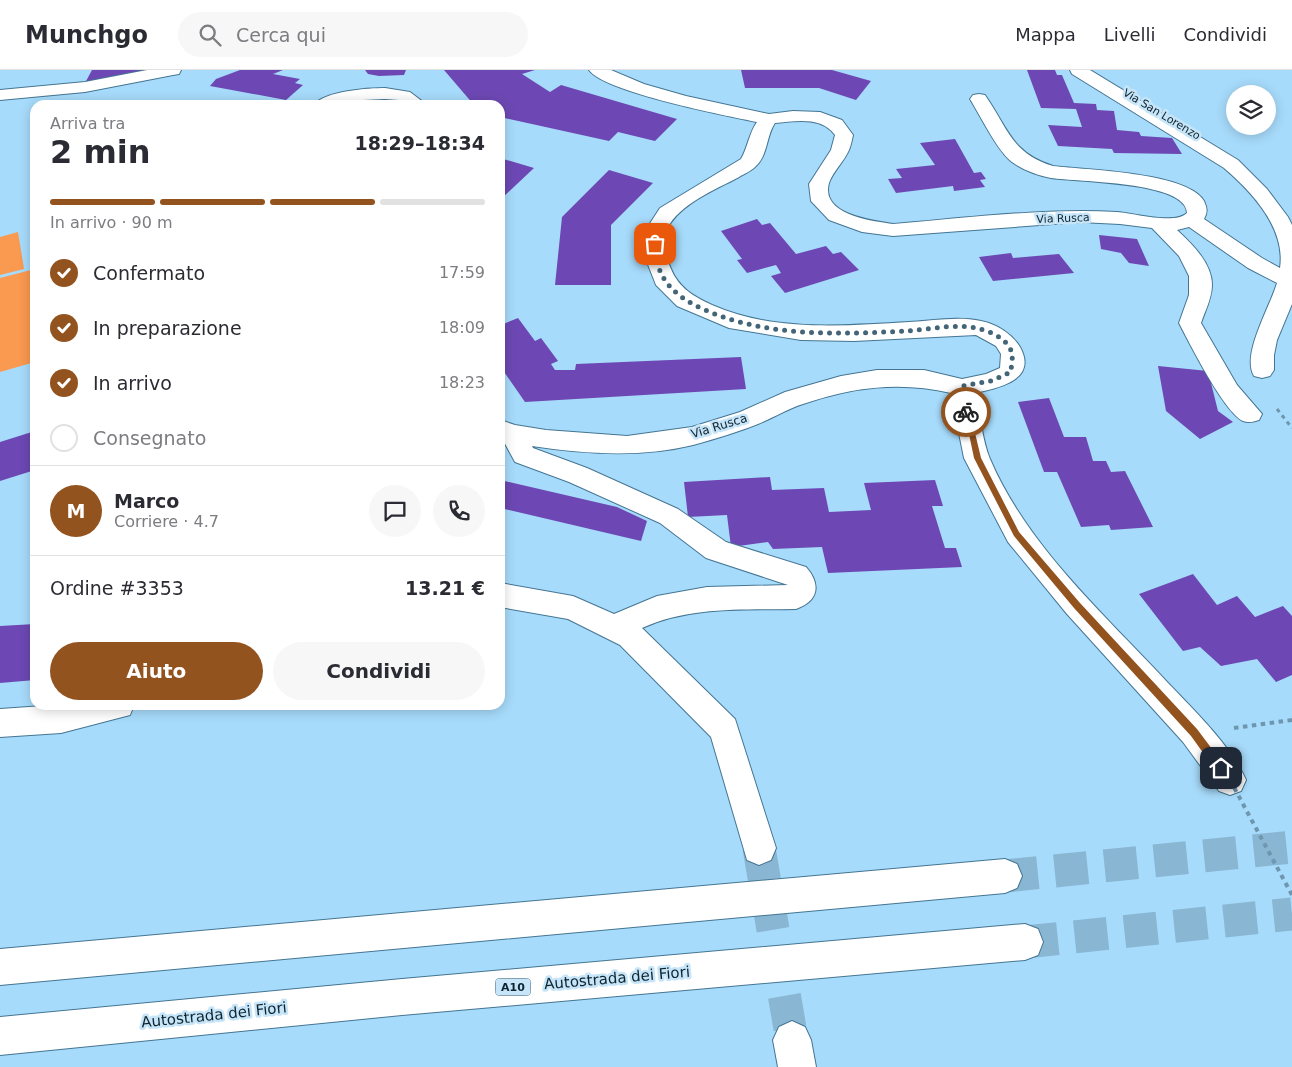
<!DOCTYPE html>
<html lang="it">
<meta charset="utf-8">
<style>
body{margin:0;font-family:"DejaVu Sans",sans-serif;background:#f7f7f7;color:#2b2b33;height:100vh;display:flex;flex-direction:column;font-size:19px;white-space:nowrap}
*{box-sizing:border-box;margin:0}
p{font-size:16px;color:#7c7c81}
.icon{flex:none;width:28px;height:28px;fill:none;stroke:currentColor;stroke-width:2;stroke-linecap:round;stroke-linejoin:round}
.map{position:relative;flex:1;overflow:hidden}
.drawer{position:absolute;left:30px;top:30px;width:475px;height:610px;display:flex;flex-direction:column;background:#fff;border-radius:15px;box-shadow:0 2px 12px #0003}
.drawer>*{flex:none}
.buttons{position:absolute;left:1226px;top:15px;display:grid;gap:10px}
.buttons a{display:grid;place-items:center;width:50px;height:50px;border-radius:50%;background:#fff;box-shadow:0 2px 12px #0003;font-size:25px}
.pin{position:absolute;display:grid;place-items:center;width:42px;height:42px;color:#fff;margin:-21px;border-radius:10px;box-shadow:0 2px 8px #0006}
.courier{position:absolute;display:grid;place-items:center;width:50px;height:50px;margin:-25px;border:4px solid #93531e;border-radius:50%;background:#fff;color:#222;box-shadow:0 1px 6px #0007}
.overview em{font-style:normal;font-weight:600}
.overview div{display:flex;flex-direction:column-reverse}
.overview{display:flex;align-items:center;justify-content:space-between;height:85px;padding:0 20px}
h1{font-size:32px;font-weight:600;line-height:38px}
.bar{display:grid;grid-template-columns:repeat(4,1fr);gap:8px 5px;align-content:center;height:60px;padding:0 20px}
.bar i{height:6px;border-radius:4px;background:#e1e1e2}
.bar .selected{background:#93531e}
.bar p{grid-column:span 4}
.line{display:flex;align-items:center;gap:12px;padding:0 20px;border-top:1px solid #e1e1e2}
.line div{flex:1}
.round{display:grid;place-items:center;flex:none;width:52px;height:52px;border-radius:26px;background:#f7f7f7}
ol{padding:0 20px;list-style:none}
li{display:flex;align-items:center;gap:15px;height:55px}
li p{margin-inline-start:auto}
li .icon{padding:5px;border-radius:50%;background:#93531e;color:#fff;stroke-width:4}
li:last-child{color:#7c7c81}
li i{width:28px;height:28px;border:2px solid #e1e1e2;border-radius:50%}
.action{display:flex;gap:10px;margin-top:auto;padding:10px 20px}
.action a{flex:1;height:58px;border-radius:30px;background:#93531e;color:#fff;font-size:20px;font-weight:600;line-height:58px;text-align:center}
.action a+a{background:#f7f7f7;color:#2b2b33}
header{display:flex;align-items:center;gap:30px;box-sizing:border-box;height:70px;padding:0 25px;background:#fff;border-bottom:1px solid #e1e1e2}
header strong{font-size:24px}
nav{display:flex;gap:28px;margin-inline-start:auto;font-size:18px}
.search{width:350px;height:45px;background:#f7f7f7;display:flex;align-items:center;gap:12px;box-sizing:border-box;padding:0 18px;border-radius:28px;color:#7c7c81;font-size:19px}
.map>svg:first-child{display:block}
</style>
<header>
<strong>Munchgo</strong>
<div class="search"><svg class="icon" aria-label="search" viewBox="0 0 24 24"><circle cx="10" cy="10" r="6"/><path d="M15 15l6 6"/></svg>Cerca qui</div>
<nav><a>Mappa</a><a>Livelli</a><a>Condividi</a></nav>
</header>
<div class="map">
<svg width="1292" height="997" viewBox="0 0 1292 997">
<rect width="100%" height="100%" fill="#a7dbfb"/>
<path fill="#fa9950" d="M18,162L24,199L0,205V167Z
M35,199V292L0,302V208Z"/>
<path fill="#6d48b4" d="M92,0H151L85,13Z
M240,0H283L273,4L300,9L295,13L303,15L286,30L210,16L216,9Z
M365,0H406L404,5L379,6L368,4Z
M444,0H535L522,4L550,22L561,15L677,49L655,71L618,62L609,71L500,47V35H474Z
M741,0H832L871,11L856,30L819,18H745Z
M1027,0H1055L1057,5H1062L1074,33L1096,34L1097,40L1114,41L1117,60L1139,62L1141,66L1172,68L1182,84L1114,83L1112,79L1058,76L1048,55L1082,57L1076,39L1041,38Z
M955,69L974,103L981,102L986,109L980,110L985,117L954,121L953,116L896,123L888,109L902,108L896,99L935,95L920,73Z
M500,88L534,98L500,130Z
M609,100L653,113L611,155V215H555L562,147Z
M757,149L762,155L770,153L796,184L826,176L833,184L841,182L859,200L785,223L771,206L781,203L776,195L747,203L737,190L742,189L721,161Z
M1099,165L1137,169L1149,196L1129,193L1121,183L1101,179Z
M1011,183L1013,188L1059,184L1074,203L993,211L979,187Z
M518,248L535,271L541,268L558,291L551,294L555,300H575L576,294L741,287L746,319L525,332L500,296V258L503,257L501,255Z
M1158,296L1208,301L1218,341L1233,352L1200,369L1166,341Z
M1049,328L1064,367H1086L1093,391H1106L1111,402L1125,401L1153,457L1111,460L1109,455L1081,457L1057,402H1044L1018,332Z
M35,361V400L0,411V372Z
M770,407L772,420L824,418L829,442L871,440L864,413L935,410L943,436H932L945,478H956L962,497L828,503L822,477L773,479L768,472L731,477L727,445L688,447L684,412Z
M500,410L617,437L647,451L641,471L500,438Z
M1193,504L1217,535L1237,526L1255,547L1283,536L1292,546V605L1276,612L1257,589L1221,596L1200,577L1183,581L1139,524Z
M35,554V610L0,613V556Z"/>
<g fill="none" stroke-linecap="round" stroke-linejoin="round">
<path stroke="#89b6d2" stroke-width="33" stroke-dasharray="33 17" stroke-linecap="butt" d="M759,778L792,970"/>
<path stroke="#89b6d2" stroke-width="33" stroke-dasharray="33 17" stroke-linecap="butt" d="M1005,806L1292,777
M1025,872L1292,844"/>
<g stroke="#447592" stroke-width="2">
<path id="minor" d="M147,0H181L179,4L173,5L85,22L0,30V20L85,12Z
M589,0H611L644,14L686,26L769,44L793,41L820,42L842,50L853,65C852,70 851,75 849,80C844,92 833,101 829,113C820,145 873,151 893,154C967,148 1043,138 1117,142C1133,143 1175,155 1187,143C1187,111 1076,112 1051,108C1037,105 1023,100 1012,92C998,82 980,45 970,29L973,25L979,24L985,25C1008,58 1011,83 1053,96C1086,100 1187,102 1204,131C1207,138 1208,142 1204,149L1262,188L1280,198C1286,158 1252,122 1224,98L1072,4L1070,0H1090L1238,90L1267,119L1288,147L1292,155V234L1277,270L1274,285V300L1270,306L1262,308L1254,306C1241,285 1270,237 1277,213L1248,198L1189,157L1177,160C1192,174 1212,193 1212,215C1212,228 1205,241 1201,253L1237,315L1262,344L1259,350C1253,352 1249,353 1243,351C1224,342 1190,274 1179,253L1189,225V206L1179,186L1152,158L1120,154L1080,152L893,166L862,162L829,150L811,131L809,114L831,80L835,65C822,46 795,51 775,53C766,66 768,86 755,97C751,101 744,104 739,107C715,120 679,134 667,159C661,170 666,188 671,199C679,218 693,226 712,235C773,262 844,256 909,252C932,251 958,246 981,251C997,254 1012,264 1020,277C1038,310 999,318 975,323C980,343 982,370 990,389C1027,476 1105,545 1168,613C1194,640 1231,676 1246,710L1241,721L1230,725L1219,721L1183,672L1067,544L1008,472L964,388L951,323C900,311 853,317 803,334C787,339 773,348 758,354C738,362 715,369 693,375C641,388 584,384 532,376L533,378L587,398L678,439L726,472L806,497C821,514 819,531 796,539C744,540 690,536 642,558L735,649L776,778L771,790L759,795L747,790L711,667L620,575L568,549L500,537V513L573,526L614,544L657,526L707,517L788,515L706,488L660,453L569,412L515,392L503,370L500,369V350L515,355L546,360L627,366L692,357L740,342L785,322L841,306L877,300H924L962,309L986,304L1000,298L1001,284L996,276L976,265L854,271L801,270L729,258L677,236L656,215L645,187V161L660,138L741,89C748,77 749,63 757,52C727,46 604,22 589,0Z
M385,18L410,22L427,35H407L399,30L385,29L363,30L338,35H314C324,21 369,18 385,18Z
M58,635H134L130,645L61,663L0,667V639Z
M792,951L805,957L811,970L816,997H778L773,970L779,957Z"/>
</g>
<g stroke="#447592" stroke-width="2">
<path id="highway" d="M1005,789L1017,794L1022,806L1017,818L1005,823L0,915V879Z
M1025,854L1038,859L1043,872L1038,885L1025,890L402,945L0,985V947L402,909Z"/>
</g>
<path stroke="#6e96af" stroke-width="3" stroke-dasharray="4 4" stroke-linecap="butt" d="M1277,339L1292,358"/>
<path stroke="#6e96af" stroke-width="4" stroke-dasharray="4.5 4.5" stroke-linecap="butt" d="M1234,658L1292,650"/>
<use href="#minor" fill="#fff" fill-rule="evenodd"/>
<use href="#highway" fill="#fff" fill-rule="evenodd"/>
<path stroke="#6e96af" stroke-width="4" stroke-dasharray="4.5 4.5" stroke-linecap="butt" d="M1230,710L1292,825"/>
</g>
<path fill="#93531e" d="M964,340L970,342L981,388L1019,462L1080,533L1197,659L1224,695V702H1217L1191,666L1074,538L1014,466L974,388Z"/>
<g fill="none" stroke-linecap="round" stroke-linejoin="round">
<path stroke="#446477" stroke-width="5" stroke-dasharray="0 9" d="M655,174C655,208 674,226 703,239C767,268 840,264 908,261C931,259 958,253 980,259C993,262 1008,270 1012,283C1013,289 1011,297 1011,302L991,311L962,316L966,342"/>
</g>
<g text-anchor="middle" stroke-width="5" stroke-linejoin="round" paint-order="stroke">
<g font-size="11" fill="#0f2430" stroke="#c6e5f8">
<text transform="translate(1162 44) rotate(31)" y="4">Via San Lorenzo</text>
<text transform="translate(1063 148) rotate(-2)" y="4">Via Rusca</text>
</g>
<rect fill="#c6e5f8" stroke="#465e6c" stroke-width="1" x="495.5" y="908.5" width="35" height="17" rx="4"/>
<g font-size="11" font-weight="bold" fill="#0f2430">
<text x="513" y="921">A10</text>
</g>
<g font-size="12" fill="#0f2430" stroke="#c6e5f8">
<text transform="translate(719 356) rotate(-17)" y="4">Via Rusca</text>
</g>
<g font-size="15" fill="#0f2430" stroke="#c6e5f8">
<text transform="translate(617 908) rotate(-5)" y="5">Autostrada dei Fiori</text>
<text transform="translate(214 945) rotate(-6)" y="5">Autostrada dei Fiori</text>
</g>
</g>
</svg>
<div class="buttons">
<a><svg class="icon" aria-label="layers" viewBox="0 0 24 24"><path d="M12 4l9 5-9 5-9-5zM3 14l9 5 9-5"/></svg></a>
</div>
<div class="pin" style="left:655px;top:174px;background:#ea580c"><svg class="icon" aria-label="bag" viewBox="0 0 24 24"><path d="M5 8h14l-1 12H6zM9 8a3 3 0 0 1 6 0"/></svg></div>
<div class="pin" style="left:1221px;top:698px;background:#1f2937"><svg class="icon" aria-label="home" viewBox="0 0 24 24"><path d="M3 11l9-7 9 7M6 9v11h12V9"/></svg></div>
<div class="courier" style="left:966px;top:342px"><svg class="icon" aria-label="bike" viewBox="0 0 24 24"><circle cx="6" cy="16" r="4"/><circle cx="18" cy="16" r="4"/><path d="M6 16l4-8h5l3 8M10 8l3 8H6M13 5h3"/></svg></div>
<section class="drawer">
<div class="overview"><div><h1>2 min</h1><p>Arriva tra</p></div><em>18:29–18:34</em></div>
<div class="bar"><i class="selected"></i><i class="selected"></i><i class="selected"></i><i></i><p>In arrivo · 90 m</p></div>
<ol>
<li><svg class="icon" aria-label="check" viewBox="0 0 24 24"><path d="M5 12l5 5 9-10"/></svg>Confermato<p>17:59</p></li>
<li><svg class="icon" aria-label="check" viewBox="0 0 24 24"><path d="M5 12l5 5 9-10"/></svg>In preparazione<p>18:09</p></li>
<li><svg class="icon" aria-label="check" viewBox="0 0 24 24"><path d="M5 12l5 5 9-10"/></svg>In arrivo<p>18:23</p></li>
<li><i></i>Consegnato</li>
</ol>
<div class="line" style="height:90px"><b class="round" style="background:#93531e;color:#fff">M</b><div><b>Marco</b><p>Corriere · 4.7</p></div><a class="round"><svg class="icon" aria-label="chat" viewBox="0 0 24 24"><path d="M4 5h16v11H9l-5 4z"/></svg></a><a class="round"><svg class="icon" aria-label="phone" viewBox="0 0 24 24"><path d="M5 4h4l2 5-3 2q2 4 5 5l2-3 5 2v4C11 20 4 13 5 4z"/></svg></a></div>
<div class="line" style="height:65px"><div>Ordine #3353</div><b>13.21 €</b></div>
<div class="action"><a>Aiuto</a><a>Condividi</a></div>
</section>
</div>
